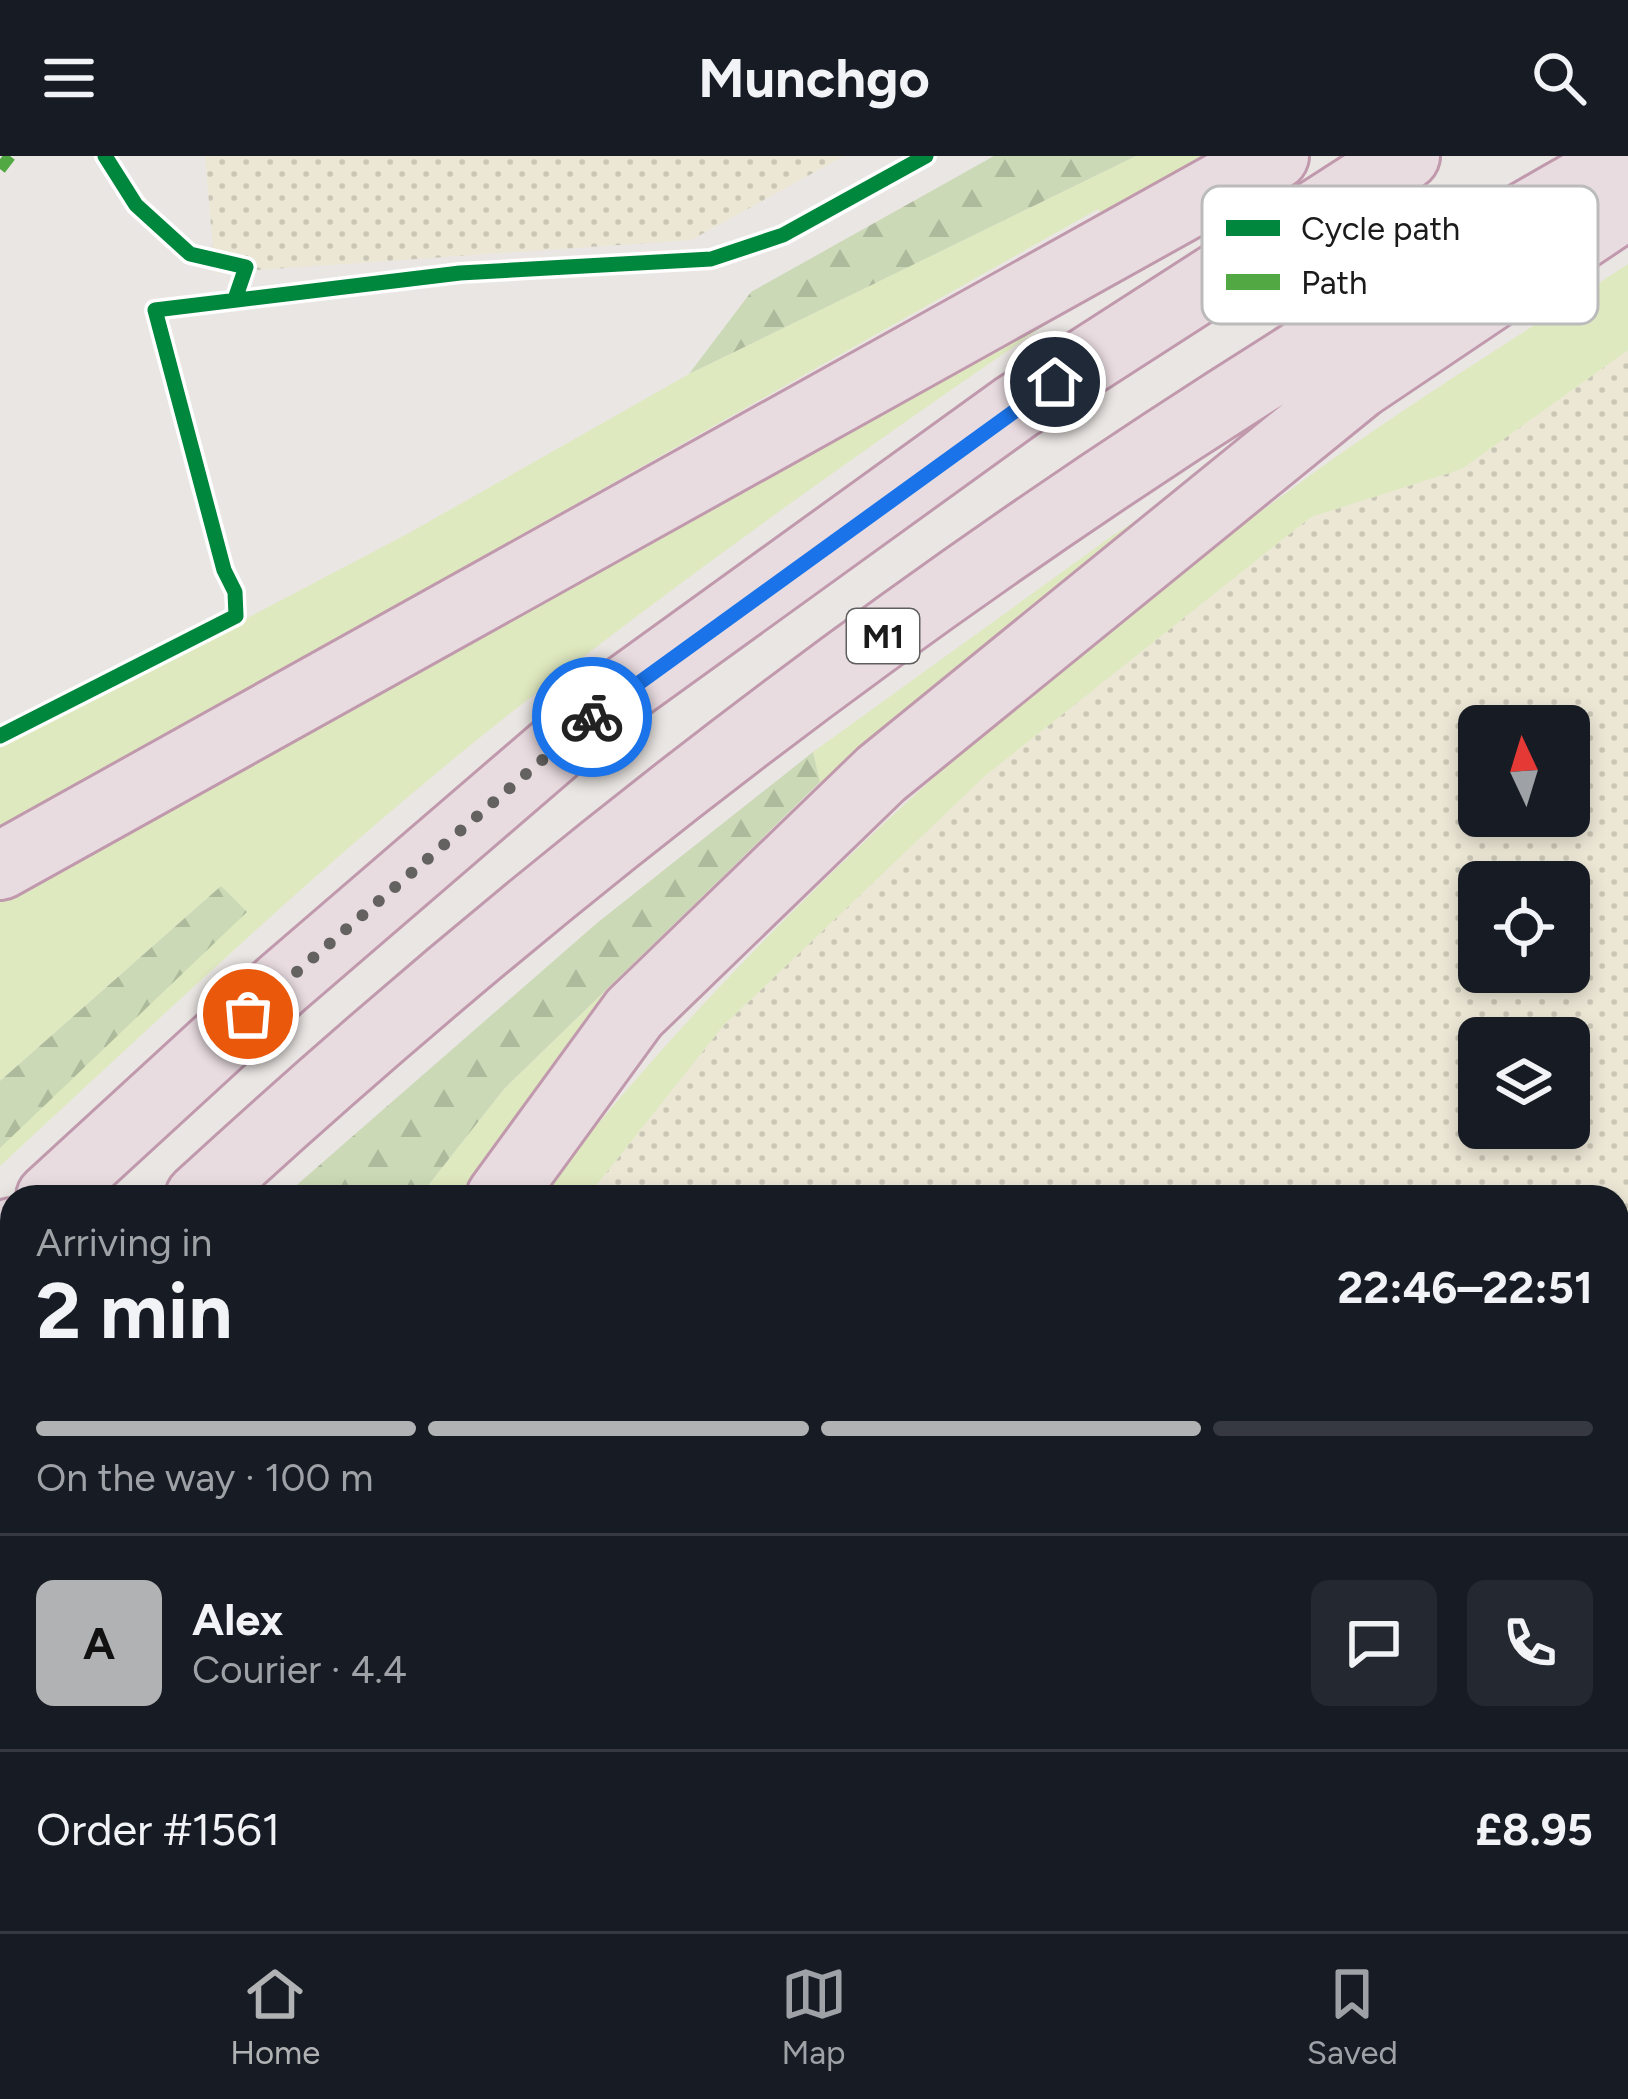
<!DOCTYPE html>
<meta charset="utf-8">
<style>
body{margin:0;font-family:Figtree,sans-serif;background:#242831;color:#f1f3f6;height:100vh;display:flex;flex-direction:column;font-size:45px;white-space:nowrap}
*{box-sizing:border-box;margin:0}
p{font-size:39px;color:#9ea1a6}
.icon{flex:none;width:66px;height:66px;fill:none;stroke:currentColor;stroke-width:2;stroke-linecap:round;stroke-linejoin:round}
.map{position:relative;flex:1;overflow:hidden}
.details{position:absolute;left:0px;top:1029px;width:1629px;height:747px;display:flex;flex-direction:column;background:#171b24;border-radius:36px 36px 0 0;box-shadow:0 6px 18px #0003}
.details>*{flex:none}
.needle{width:78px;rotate:356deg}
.controls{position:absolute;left:1458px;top:549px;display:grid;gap:24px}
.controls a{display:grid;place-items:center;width:132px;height:132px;border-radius:18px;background:#171b24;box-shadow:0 6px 18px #0003;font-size:60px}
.pin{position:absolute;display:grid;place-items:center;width:102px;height:102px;color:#fff;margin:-51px;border:6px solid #fff;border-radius:50%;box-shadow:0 3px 12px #0007}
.courier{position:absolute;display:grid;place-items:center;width:120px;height:120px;margin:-60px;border:9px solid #1a73e8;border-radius:50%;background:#fff;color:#222;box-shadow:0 3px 15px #0007}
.headline em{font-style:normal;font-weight:700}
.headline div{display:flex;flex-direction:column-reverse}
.headline{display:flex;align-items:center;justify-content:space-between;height:204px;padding:0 36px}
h1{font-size:78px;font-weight:700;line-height:90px}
.bar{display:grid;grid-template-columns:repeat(4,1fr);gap:18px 12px;align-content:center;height:144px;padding:0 36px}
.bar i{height:15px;border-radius:9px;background:#363941}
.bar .selected{background:#b1b2b3}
.bar p{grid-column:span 4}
.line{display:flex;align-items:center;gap:30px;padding:0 36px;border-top:3px solid #363941}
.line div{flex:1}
.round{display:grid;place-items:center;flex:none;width:126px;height:126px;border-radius:18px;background:#242831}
header{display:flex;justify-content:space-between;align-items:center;height:156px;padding:0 36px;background:#171b24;font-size:54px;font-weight:700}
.dock{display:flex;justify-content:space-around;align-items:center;height:168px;border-top:3px solid #363941;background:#171b24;font-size:33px;color:#9ea1a6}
.dock a{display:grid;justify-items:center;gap:6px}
.dock .selected{color:#b1b2b3}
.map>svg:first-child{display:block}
</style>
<header><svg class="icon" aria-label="menu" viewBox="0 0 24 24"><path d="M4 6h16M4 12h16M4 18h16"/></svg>Munchgo<svg class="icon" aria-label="search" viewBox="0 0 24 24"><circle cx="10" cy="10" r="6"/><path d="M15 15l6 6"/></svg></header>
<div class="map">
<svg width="1628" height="1775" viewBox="0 0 1628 1775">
<defs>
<pattern id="farmland-dots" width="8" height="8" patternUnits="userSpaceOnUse" patternTransform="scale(3)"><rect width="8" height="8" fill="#ece7d5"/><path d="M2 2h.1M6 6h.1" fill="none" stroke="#cac6b6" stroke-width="1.8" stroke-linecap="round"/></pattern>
<pattern id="forest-firs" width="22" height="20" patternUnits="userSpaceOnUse" patternTransform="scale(3)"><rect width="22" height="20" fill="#cbd9b6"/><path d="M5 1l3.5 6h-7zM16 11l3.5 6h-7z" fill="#aeba9c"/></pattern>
<pattern id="water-rules" width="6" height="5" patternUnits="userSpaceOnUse" patternTransform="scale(3)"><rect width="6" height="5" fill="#b4e0df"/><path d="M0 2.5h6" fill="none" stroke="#9ac0bf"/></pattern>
</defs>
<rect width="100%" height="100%" fill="#eae6e3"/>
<path fill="url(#farmland-dots)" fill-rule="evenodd" d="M205,0H844L691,84L215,117Z
M1628,194V1269L1617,1270V1041H587L723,870L985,620L1311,361L1462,313ZM1479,570H1569V660H1479ZM1479,726H1569V816H1479ZM1479,882H1569V972H1479Z
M1628,1342V1775H1220L1217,1764H1617V1343Z"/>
<path fill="#dfe9bf" d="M1136,0H1209L1103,59L1098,53L0,673V592L409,377L689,218Z
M1274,15C1016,187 761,361 517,552C336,694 169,854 0,1010V992L221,730L0,925V737Z
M1628,108V194L1462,313L1311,361L985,620L723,870L587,1041H539C761,757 1040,512 1333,303C1429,235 1530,173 1628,108Z
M1294,261L533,951L462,1041H419L504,933L820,627L813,596L1112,380Z
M0,1438L12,1449V1533L0,1535Z
M12,1598V1764H254L252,1775H0V1600Z"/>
<path fill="url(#forest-firs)" d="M994,0H1136L689,218L751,136Z
M813,596L820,626L504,933L419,1041H283L597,767Z
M221,730L247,756L0,992V925Z
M12,1308V1449L0,1438V1322Z
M347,1764H1217L1220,1775H343Z"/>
<path fill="url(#water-rules)" d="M810,1764H896L904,1775H798Z"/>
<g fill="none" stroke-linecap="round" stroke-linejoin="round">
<g stroke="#c099ad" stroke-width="72">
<path id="highway" d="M0,710L1275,0
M50,1041L282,828L620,537L1016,251L1406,0
M199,1041C538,729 902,448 1293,203C1404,133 1513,64 1628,2
M500,1041L634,857L881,618L1359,229L1628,48
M0,1087L12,1076
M0,1228L12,1217
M0,1583L12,1581
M280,1775L283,1764"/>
</g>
<use href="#highway" stroke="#e9dce0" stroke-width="66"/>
<path stroke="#52a943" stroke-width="12" stroke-dasharray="24 12" stroke-linecap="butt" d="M0,13L10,0
M1617,1311L1628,1310
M1617,1618L1628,1624
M386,1764L387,1775"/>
<g stroke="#fff" stroke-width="22">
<path id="cycleway" d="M105,0L136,49L190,98L246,111L235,143
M236,460L235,436L224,414L155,154L460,117L711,103L783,79L926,0
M0,580L236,460"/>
</g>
<use href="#cycleway" stroke="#00873e" stroke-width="15"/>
</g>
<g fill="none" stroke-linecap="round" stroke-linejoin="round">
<path stroke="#636261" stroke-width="12" stroke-dasharray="0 21.6" d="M248,858L592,561"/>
<path stroke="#1a73e8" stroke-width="15" d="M592,561L1055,226"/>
</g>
<g text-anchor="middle" stroke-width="12" stroke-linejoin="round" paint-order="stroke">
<rect fill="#fff" stroke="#5f5f5f" stroke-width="3" x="847" y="453" width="72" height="54" rx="9"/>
<g font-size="33" font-weight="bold" fill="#1b1b1b">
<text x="883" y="492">M1</text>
</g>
</g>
<rect x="1202" y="30" width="396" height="138" rx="18" fill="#fff" stroke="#bbb" stroke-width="3"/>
<rect x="1226" y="64" width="54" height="16" fill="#00873e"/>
<rect x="1226" y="118" width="54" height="16" fill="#52a943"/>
<g font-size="33" fill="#1b1b1b">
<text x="1301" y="84">Cycle path</text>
<text x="1301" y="138">Path</text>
</g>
</svg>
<div class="controls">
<a><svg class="needle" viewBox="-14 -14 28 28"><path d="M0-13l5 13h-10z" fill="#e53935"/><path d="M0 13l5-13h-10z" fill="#9ea1a6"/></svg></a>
<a><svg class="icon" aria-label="locate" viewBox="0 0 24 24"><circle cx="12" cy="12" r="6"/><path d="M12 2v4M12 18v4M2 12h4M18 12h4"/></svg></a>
<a><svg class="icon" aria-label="layers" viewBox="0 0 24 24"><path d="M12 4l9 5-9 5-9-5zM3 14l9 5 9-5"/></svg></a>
</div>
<div class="pin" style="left:248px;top:858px;background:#ea580c"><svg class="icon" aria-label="bag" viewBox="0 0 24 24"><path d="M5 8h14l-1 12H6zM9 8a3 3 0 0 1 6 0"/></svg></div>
<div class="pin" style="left:1055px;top:226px;background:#1f2937"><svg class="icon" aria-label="home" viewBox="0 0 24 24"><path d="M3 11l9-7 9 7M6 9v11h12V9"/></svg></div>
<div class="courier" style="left:592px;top:561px"><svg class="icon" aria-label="bike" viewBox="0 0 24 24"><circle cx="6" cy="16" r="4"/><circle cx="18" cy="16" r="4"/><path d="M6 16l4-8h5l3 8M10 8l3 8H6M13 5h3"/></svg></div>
<section class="details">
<div class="headline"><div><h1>2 min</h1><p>Arriving in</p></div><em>22:46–22:51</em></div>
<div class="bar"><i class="selected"></i><i class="selected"></i><i class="selected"></i><i></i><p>On the way · 100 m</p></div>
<div class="line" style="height:216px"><b class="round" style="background:#b1b2b3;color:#111">A</b><div><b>Alex</b><p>Courier · 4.4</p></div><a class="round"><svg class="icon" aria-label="chat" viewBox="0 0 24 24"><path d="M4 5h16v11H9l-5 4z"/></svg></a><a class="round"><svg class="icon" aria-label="phone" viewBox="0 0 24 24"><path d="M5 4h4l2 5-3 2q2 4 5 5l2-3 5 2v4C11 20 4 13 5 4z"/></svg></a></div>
<div class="line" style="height:156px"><div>Order #1561</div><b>£8.95</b></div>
</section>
</div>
<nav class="dock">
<a class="selected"><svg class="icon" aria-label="home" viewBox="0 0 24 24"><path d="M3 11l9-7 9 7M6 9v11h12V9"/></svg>Home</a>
<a><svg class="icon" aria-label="map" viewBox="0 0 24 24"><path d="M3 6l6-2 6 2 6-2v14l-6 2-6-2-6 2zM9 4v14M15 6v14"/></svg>Map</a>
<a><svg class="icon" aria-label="saved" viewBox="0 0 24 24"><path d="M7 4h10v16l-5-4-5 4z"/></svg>Saved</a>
</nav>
